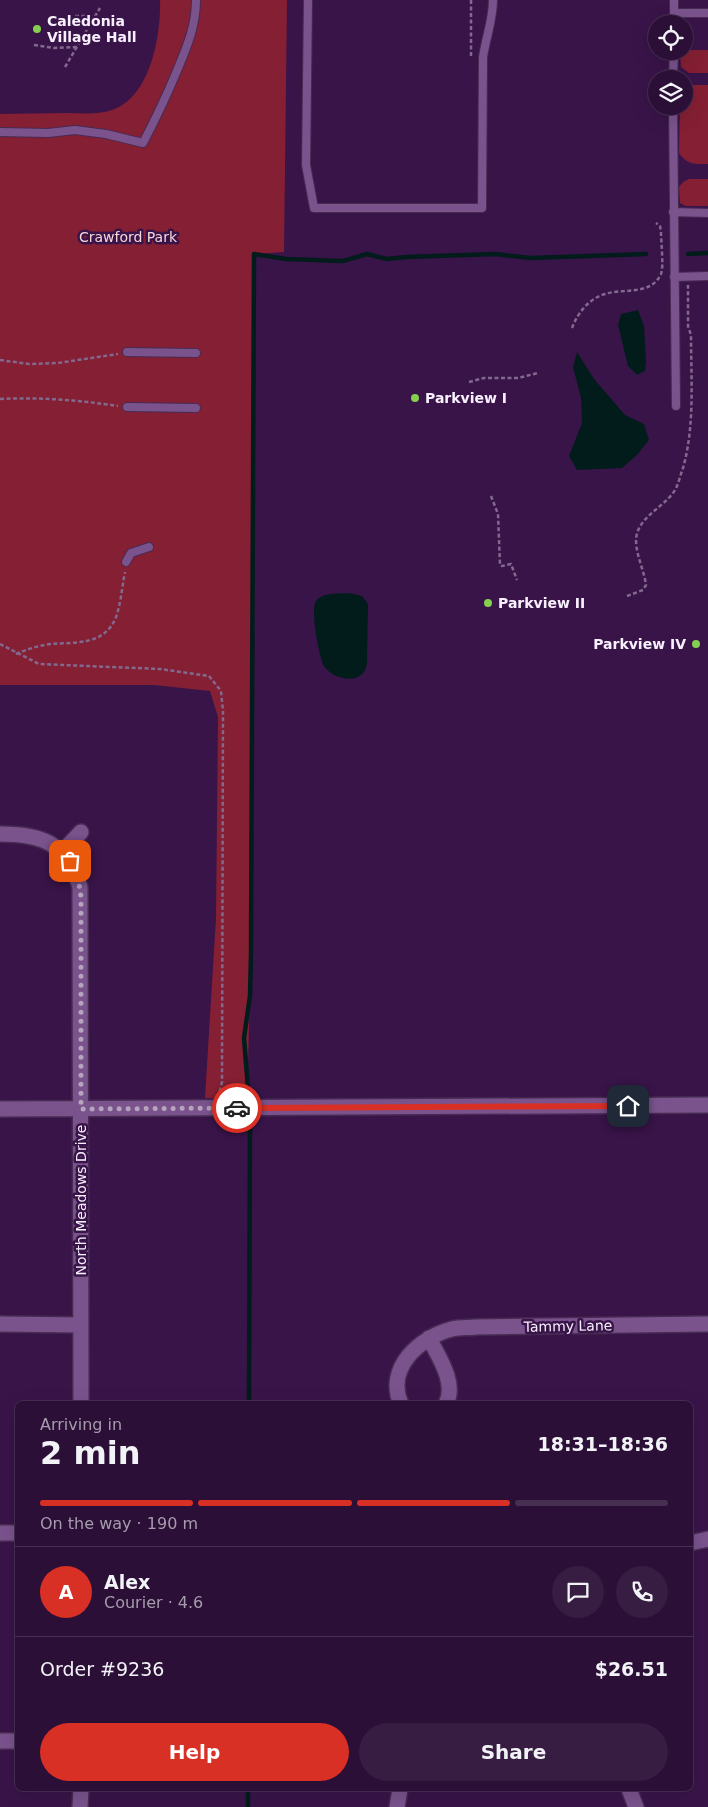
<!DOCTYPE html>
<meta charset="utf-8">
<style>
body{margin:0;font-family:"DejaVu Sans",sans-serif;background:#371d42;color:#f1f3f6;height:100vh;display:flex;flex-direction:column;font-size:19px;white-space:nowrap}
*{box-sizing:border-box;margin:0}
p{font-size:16px;color:#a69cad}
.icon{flex:none;width:28px;height:28px;fill:none;stroke:currentColor;stroke-width:2;stroke-linecap:round;stroke-linejoin:round}
.map{position:relative;flex:1;overflow:hidden}
.details{position:absolute;left:15px;top:1401px;width:678px;height:390px;display:flex;flex-direction:column;background:#2b0f37;border-radius:8px;box-shadow:0 5px 20px #0002,0 0 0 1px #472f52}
.details>*{flex:none}
.tools{position:absolute;left:648px;top:15px;display:grid;gap:10px}
.tools a{display:grid;place-items:center;width:45px;height:45px;border-radius:50%;background:#2b0f37;box-shadow:0 5px 20px #0002,0 0 0 1px #472f52;font-size:25px}
.pin{position:absolute;display:grid;place-items:center;width:42px;height:42px;color:#fff;margin:-21px;border-radius:10px;box-shadow:0 2px 8px #0006}
.courier{position:absolute;display:grid;place-items:center;width:50px;height:50px;margin:-25px;border:4px solid #d93025;border-radius:50%;background:#fff;color:#222;box-shadow:0 1px 6px #0007}
.headline em{font-style:normal;font-weight:700}
.headline div{display:flex;flex-direction:column-reverse}
.headline{display:flex;align-items:center;justify-content:space-between;height:85px;padding:0 25px}
h1{font-size:32px;font-weight:700;line-height:38px}
.bar{display:grid;grid-template-columns:repeat(4,1fr);gap:8px 5px;align-content:center;height:60px;padding:0 25px}
.bar i{height:6px;border-radius:4px;background:#472f52}
.bar .selected{background:#d93025}
.bar p{grid-column:span 4}
.line{display:flex;align-items:center;gap:12px;padding:0 25px;border-top:1px solid #472f52}
.line div{flex:1}
.round{display:grid;place-items:center;flex:none;width:52px;height:52px;border-radius:26px;background:#371d42}
.primary-button{display:flex;gap:10px;margin-top:auto;padding:10px 25px}
.primary-button a{flex:1;height:58px;border-radius:30px;background:#d93025;color:#fff;font-size:20px;font-weight:700;line-height:58px;text-align:center}
.primary-button a+a{background:#371d42;color:#f1f3f6}
.map>svg:first-child{display:block}
</style>
<div class="map">
<svg width="708" height="1807" viewBox="0 0 708 1807">
<rect width="100%" height="100%" fill="#391449"/>
<path fill="#851f33" d="M160,0H287L284,252L254,254L251,954L247,1100L205,1098L216,918L218,717L210,691L154,685H0V114C22,114 44,113 66,113C81,113 98,115 112,110C151,97 161,35 160,0Z
M686,50H708V73H689L681,67L680,54Z
M689,85H708V164C695,164 687,165 679,153L680,106H684V88Z
M689,179H708V206H686L680,203L679,187L683,182Z"/>
<path fill="#021c1c" d="M638,310L644,326L646,362L645,371L637,375L628,366L618,325L621,314Z
M577,352L594,379L625,415L644,424L649,440L637,455L622,468L577,470L569,456L582,423L581,398L573,367Z
M349,593L362,596L368,604L367,664C366,668 365,672 362,674C352,684 331,677 324,666C319,657 310,609 316,601C323,592 338,594 349,593Z"/>
<g fill="none" stroke-linecap="round" stroke-linejoin="round">
<path stroke="#021c1c" stroke-width="4.5" d="M688,254L708,253
M248,1088L244,1038L250,996L251,954L254,254L286,259L343,261L367,254L387,259L406,257L495,254L531,258L646,254
M249,1404L250,1119
M248,1807V1789"/>
<g stroke="#472b53" stroke-width="10">
<path id="service" d="M308,0L306,165L314,208H482L483,57C486,37 493,20 493,0
M674,13H707
M674,24V0
M673,79L674,51
M673,106L676,406
M0,132L48,133L75,130L106,134L143,143C155,120 166,97 176,73C186,49 196,27 196,0
M673,212L708,213
M674,277L708,276
M127,352L196,353
M127,407L196,408
M126,562L131,553L149,547"/>
</g>
<g stroke="#472b53" stroke-width="18">
<path id="minor" d="M0,834C43,834 66,843 80,887L81,1404
M62,852L81,832
M0,1109L708,1105
M0,1324L81,1325
M429,1338C438,1356 457,1383 446,1404
M401,1404C385,1368 420,1337 452,1329C460,1327 468,1328 476,1327L708,1324
M0,1533H18
M690,1543L708,1539
M0,1741H18
M629,1789L636,1807
M80,1807L81,1789
M397,1807L400,1789"/>
</g>
<path stroke="#83698f" stroke-width="2.5" stroke-dasharray="4 2.5" stroke-linecap="butt" d="M471,0V57
M75,16H96
M34,45L54,48L77,47
M65,67L100,8
M572,328C578,312 589,299 605,294C623,288 651,296 661,274C664,266 661,243 661,232L660,226L656,223
M0,360L29,364L58,363L118,354
M469,382L484,378H518L538,373
M0,399C40,397 78,400 118,406
M491,496L498,514L500,565L502,566L511,564L517,580
M627,596L643,590L646,585C644,570 636,555 636,540C637,518 661,509 673,493C678,487 680,476 683,468C695,426 691,379 691,335L688,326V285
M0,644L39,664L160,669L209,676L221,691L223,711L222,1082L219,1094
M16,654C27,649 38,646 50,644C74,642 105,646 116,617C121,603 122,587 125,572"/>
<use href="#service" stroke="#7a538d" stroke-width="8"/>
<use href="#minor" stroke="#7a538d" stroke-width="15"/>
</g>
<g fill="none" stroke-linecap="round" stroke-linejoin="round">
<path stroke="#b6a3be" stroke-width="5" stroke-dasharray="0 9" d="M70,861C76,873 80,884 81,898V1109L237,1108"/>
<path stroke="#d93025" stroke-width="6" d="M237,1108L628,1106"/>
</g>
<g fill="#84d04e" stroke="#391449" stroke-width="2">
<circle cx="37" cy="29" r="5"/>
<circle cx="415" cy="398" r="5"/>
<circle cx="488" cy="603" r="5"/>
<circle cx="696" cy="644" r="5"/>
</g>
<g text-anchor="middle" stroke-width="5" stroke-linejoin="round" paint-order="stroke">
<g font-size="14" font-weight="bold" fill="#f9f0fd" stroke="#391449" text-anchor="start">
<text x="47" y="26">Caledonia<tspan x="47" dy="16">Village Hall</tspan></text>
<text x="425" y="403">Parkview I</text>
<text x="498" y="608">Parkview II</text>
<text x="686" y="649" text-anchor="end">Parkview IV</text>
</g>
<g font-size="14" fill="#f8d6d7" stroke="#391449">
<text x="128" y="242">Crawford Park</text>
</g>
<g font-size="14" fill="#f9f0fd" stroke="#391449">
<text transform="translate(81 1200) rotate(-90)" y="5">North Meadows Drive</text>
<text transform="translate(568 1326) rotate(-1)" y="5">Tammy Lane</text>
</g>
</g>
</svg>
<div class="tools">
<a><svg class="icon" aria-label="locate" viewBox="0 0 24 24"><circle cx="12" cy="12" r="6"/><path d="M12 2v4M12 18v4M2 12h4M18 12h4"/></svg></a>
<a><svg class="icon" aria-label="layers" viewBox="0 0 24 24"><path d="M12 4l9 5-9 5-9-5zM3 14l9 5 9-5"/></svg></a>
</div>
<div class="pin" style="left:70px;top:861px;background:#ea580c"><svg class="icon" aria-label="bag" viewBox="0 0 24 24"><path d="M5 8h14l-1 12H6zM9 8a3 3 0 0 1 6 0"/></svg></div>
<div class="pin" style="left:628px;top:1106px;background:#1f2937"><svg class="icon" aria-label="home" viewBox="0 0 24 24"><path d="M3 11l9-7 9 7M6 9v11h12V9"/></svg></div>
<div class="courier" style="left:237px;top:1108px"><svg class="icon" aria-label="car" viewBox="0 0 24 24"><path d="M5 17H2v-5l4-1 3-4h7l3 4 3 1v5h-3M9 17h6M6 11h13"/><circle cx="7" cy="17" r="2"/><circle cx="17" cy="17" r="2"/></svg></div>
<section class="details">
<div class="headline"><div><h1>2 min</h1><p>Arriving in</p></div><em>18:31–18:36</em></div>
<div class="bar"><i class="selected"></i><i class="selected"></i><i class="selected"></i><i></i><p>On the way · 190 m</p></div>
<div class="line" style="height:90px"><b class="round" style="background:#d93025;color:#fff">A</b><div><b>Alex</b><p>Courier · 4.6</p></div><a class="round"><svg class="icon" aria-label="chat" viewBox="0 0 24 24"><path d="M4 5h16v11H9l-5 4z"/></svg></a><a class="round"><svg class="icon" aria-label="phone" viewBox="0 0 24 24"><path d="M5 4h4l2 5-3 2q2 4 5 5l2-3 5 2v4C11 20 4 13 5 4z"/></svg></a></div>
<div class="line" style="height:65px"><div>Order #9236</div><b>$26.51</b></div>
<div class="primary-button"><a>Help</a><a>Share</a></div>
</section>
</div>
